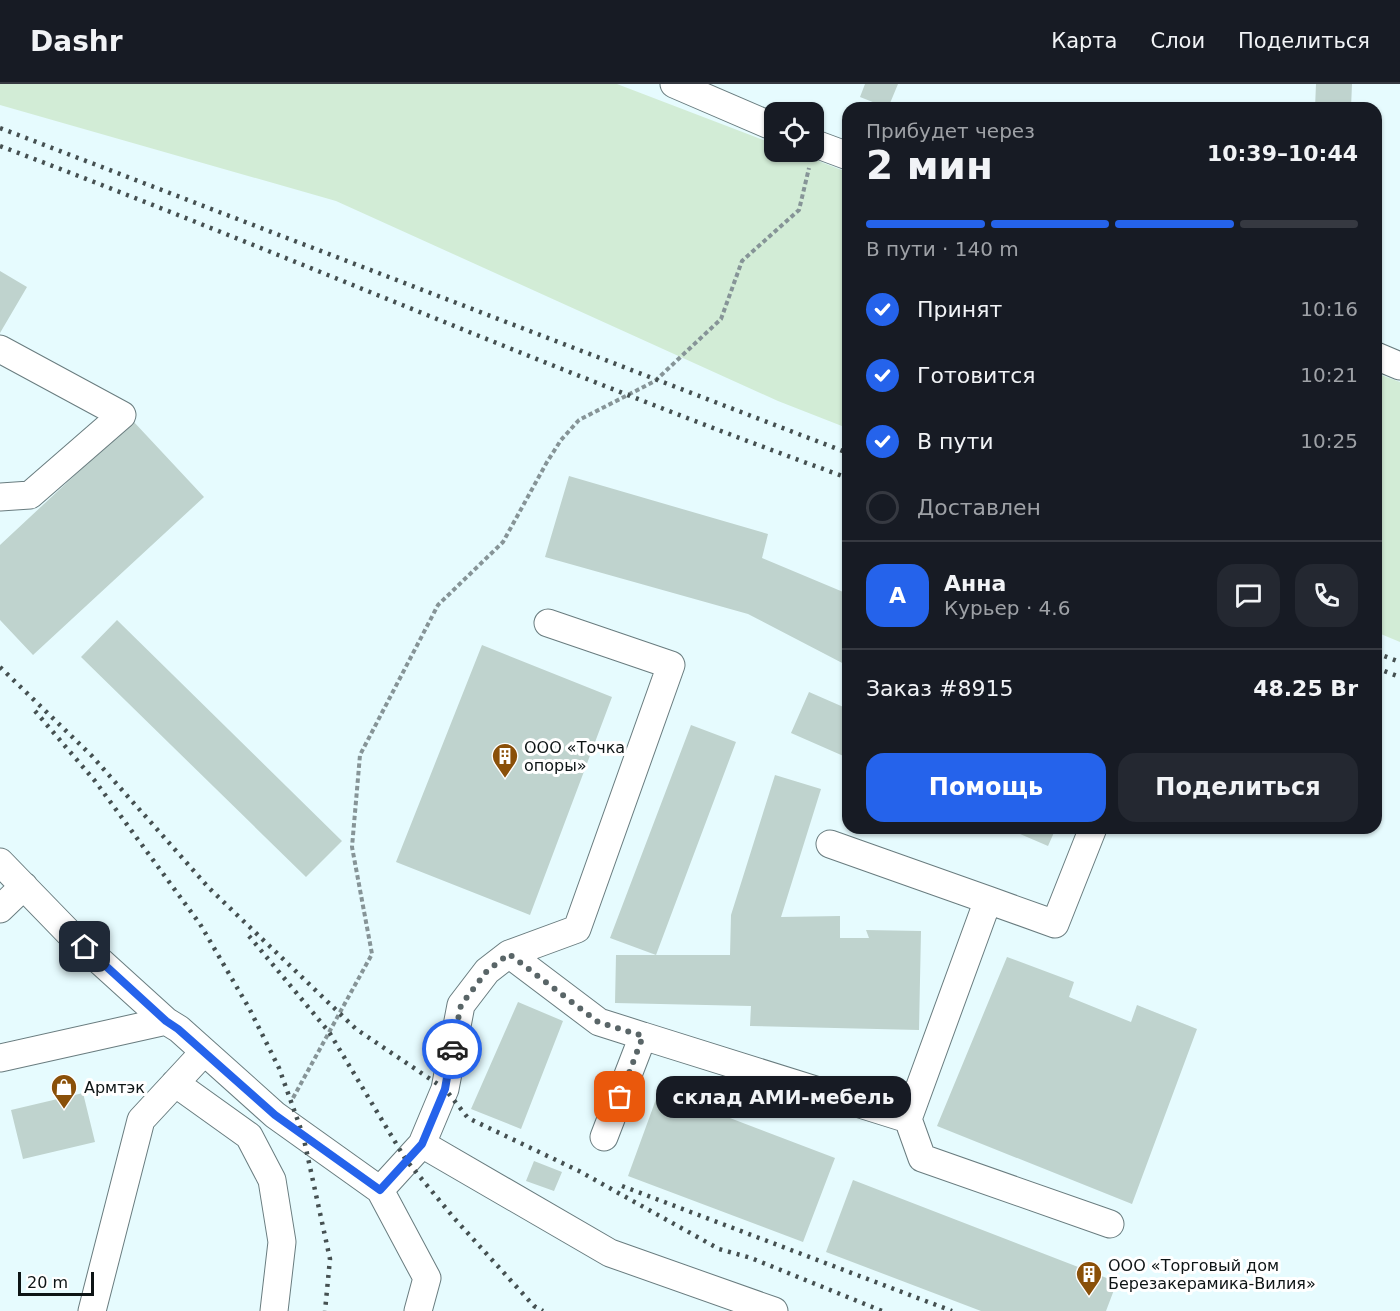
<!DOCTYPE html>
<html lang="ru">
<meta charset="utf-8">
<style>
body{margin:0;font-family:"DejaVu Sans",sans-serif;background:#242831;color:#f1f3f6;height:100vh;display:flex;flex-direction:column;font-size:22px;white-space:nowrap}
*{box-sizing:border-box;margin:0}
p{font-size:20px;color:#9ea1a6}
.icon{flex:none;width:33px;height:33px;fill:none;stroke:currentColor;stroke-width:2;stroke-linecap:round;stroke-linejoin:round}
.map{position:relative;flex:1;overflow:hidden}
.side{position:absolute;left:842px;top:18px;width:540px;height:732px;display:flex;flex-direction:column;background:#171b24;border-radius:18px;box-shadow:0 2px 4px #0004}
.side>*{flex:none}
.tools{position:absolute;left:764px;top:18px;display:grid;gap:12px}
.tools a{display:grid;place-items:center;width:60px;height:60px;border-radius:12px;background:#171b24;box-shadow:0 2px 4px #0004;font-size:30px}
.scale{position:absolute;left:18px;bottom:15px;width:76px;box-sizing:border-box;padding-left:6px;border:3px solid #0d1415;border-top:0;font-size:16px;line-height:21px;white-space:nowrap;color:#0d1415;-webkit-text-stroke:4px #fff;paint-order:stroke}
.pin{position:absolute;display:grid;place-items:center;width:51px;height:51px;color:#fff;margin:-26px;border-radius:12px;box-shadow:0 3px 9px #0006}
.courier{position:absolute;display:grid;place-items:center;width:60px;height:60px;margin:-30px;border:4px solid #2563eb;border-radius:50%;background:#fff;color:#222;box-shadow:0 2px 8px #0007}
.bubble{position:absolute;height:42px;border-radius:18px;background:#171b24;box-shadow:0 2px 4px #0004;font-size:20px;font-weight:600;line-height:42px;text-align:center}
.headline em{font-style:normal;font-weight:600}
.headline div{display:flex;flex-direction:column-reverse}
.headline{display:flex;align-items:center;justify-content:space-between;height:102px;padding:0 24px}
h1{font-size:39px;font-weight:600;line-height:45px}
.bar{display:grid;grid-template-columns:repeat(4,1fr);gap:9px 6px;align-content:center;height:72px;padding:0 24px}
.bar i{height:8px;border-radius:4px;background:#363941}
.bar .on{background:#2563eb}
.bar p{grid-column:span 4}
.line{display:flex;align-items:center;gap:15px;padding:0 24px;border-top:2px solid #363941}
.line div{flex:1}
.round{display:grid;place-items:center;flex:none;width:63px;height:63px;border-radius:18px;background:#242831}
ol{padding:0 24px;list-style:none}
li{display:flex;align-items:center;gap:18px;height:66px}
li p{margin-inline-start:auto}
li .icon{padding:6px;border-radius:50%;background:#2563eb;color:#fff;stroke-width:4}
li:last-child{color:#9ea1a6}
li i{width:33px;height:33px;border:3px solid #363941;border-radius:50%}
.primary-button{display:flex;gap:12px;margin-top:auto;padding:12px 24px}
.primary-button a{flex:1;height:69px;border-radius:18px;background:#2563eb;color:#fff;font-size:24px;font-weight:600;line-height:69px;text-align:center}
.primary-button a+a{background:#242831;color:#f1f3f6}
header{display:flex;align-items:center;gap:36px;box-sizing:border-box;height:84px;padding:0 30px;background:#171b24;border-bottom:2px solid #363941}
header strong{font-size:28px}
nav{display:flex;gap:33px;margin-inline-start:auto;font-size:21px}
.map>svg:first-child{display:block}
</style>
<header>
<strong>Dashr</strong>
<nav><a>Карта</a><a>Слои</a><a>Поделиться</a></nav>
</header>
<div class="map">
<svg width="1400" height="1227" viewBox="0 0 1400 1227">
<rect width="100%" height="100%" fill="#e6fbfe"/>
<path fill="#d2ecd6" d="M0,0H617L774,60V68H795L847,88V344L778,317L336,117L0,21Z
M1376,289L1400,298V558L1376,548Z"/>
<path fill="#bfd3ce" d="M865,0H898L888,24L860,13Z
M1316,0H1352L1351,24H1315Z
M0,187L27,203L0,249Z
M133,337L204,413L33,571L0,536V461Z
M569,392L768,450L762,474L848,510V582L748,530L545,473Z
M117,536L342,757L306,793L81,573Z
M482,561L612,613L530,831L396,778Z
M809,608L848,625V674L791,649Z
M691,641L736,658L656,871L610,854Z
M775,691L821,705L781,833L840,832V854H869L866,846L921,847L919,946L750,942L751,922L615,919L616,871H730L731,831Z
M1006,744H1056L1048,762Z
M1007,873L1074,898L1069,913L1131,938L1137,921L1197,945L1132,1120L937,1042Z
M518,918L563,937L521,1045L471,1025Z
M659,1007L835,1074L803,1158L628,1092Z
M83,1009L95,1058L23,1075L11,1026Z
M534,1077L562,1088L554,1107L526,1097Z
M853,1096L1117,1198L1106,1227H981L826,1168Z"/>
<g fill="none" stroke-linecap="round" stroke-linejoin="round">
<g stroke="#697c7f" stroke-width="29">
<path id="minor" d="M674,0L774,43
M813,59L848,72
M0,265L122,331L30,411L0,413
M1376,272L1400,282
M830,760L988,816
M0,778L69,849L166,937L179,945L275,1031L380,1106L427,1194L418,1227
M0,825L24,802
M509,870L577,845L671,581L548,539
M643,952L908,1035L922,1074L1110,1140
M0,974L166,937
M175,999L249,1052L272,1096L282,1158L274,1227
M908,1035L988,816L1055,840L1093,744
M422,1060L610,1169L774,1227
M380,1106L422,1060L445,1005L461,921L487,887L509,870L599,938L643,952L604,1053
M92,1227L141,1036L204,968"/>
</g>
<path stroke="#869497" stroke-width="4" stroke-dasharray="4.5 3" stroke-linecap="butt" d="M293,1014L372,870L352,763L360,671L438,521L503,458L547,378L561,356L579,336L655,297L721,235L742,177L799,126L809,84"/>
<use href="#minor" stroke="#fff" stroke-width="27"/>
<path stroke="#455051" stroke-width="4.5" stroke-dasharray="3 6" stroke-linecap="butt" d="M0,44L848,369
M0,62C284,169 562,291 848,394
M1376,569L1400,578
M0,583L92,672L209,804L356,945L445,1005L468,1034L579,1087L719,1165L751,1174L882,1227
M1376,584L1400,593
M35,627L95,697L200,840L249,924L279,984L303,1051L330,1175L325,1227
M249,852L329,948L406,1076L454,1134L534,1222L543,1227
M622,1102L952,1227"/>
</g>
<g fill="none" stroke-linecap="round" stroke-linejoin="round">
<path stroke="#596567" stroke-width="6" stroke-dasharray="0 10.8" d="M452,965L461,921L487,887L509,870L598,938L643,952L620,1013"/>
<path stroke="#2563eb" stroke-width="8" d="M85,863L166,937L178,945L275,1031L380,1106L422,1060L445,1005L452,965"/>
</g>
<defs>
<g id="building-pin" transform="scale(1.35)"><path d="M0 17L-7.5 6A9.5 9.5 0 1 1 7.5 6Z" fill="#8a5009" stroke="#fff"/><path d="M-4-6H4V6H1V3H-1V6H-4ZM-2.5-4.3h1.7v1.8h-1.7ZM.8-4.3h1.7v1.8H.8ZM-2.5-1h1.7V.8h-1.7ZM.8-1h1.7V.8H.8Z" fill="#fff"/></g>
<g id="shop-pin" transform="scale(1.35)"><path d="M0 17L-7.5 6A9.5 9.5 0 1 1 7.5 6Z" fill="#8a5009" stroke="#fff"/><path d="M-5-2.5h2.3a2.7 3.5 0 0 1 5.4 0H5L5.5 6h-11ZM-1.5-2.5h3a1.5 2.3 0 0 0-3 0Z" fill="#fff"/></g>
</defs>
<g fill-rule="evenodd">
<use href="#building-pin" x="505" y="672"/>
<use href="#shop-pin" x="64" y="1003"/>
<use href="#building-pin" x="1089" y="1190"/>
</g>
<g text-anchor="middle" stroke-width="6" stroke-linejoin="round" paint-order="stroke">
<g font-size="16" fill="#0d1415" stroke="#fff" text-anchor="start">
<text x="524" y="669">ООО «Точка<tspan x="524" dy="18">опоры»</tspan></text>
<text x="84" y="1009">Армтэк</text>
<text x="1108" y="1187">ООО «Торговый дом<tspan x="1108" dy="18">Березакерамика-Вилия»</tspan></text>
</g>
</g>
</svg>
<div class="tools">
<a><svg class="icon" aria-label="locate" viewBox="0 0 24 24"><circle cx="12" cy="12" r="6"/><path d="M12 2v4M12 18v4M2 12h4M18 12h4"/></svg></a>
</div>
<div class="scale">20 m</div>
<div class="pin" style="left:620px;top:1013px;background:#ea580c"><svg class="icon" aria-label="bag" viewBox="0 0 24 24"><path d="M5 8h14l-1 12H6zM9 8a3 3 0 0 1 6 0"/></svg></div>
<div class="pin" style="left:85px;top:863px;background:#1f2937"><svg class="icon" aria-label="home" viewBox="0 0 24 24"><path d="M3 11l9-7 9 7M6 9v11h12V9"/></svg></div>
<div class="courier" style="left:452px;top:965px"><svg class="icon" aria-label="car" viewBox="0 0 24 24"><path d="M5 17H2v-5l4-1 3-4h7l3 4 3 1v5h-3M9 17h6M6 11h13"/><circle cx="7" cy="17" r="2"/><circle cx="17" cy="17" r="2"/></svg></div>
<div class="bubble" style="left:656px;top:992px;width:255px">склад АМИ-мебель</div>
<section class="side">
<div class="headline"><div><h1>2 мин</h1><p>Прибудет через</p></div><em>10:39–10:44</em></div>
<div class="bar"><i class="on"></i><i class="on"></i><i class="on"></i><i></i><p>В пути · 140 m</p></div>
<ol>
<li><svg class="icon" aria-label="check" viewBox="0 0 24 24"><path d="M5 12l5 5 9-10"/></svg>Принят<p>10:16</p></li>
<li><svg class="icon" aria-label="check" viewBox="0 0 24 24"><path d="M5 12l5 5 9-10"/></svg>Готовится<p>10:21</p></li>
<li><svg class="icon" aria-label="check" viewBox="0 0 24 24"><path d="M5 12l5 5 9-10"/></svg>В пути<p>10:25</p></li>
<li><i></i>Доставлен</li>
</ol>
<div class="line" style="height:108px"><b class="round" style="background:#2563eb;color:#fff">А</b><div><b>Анна</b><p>Курьер · 4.6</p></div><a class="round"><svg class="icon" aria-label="chat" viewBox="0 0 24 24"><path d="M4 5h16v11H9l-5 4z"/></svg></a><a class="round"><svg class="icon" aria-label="phone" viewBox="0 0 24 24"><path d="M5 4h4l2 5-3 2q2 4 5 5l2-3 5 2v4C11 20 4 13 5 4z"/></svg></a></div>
<div class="line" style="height:78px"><div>Заказ #8915</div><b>48.25 Br</b></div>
<div class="primary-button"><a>Помощь</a><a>Поделиться</a></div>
</section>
</div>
